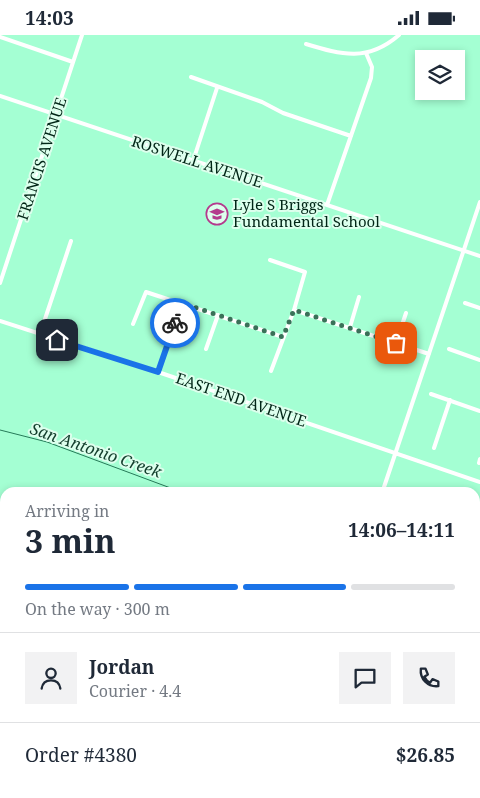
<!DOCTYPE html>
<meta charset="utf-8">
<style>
body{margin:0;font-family:"Noto Serif",serif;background:#f2f2f3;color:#1f2937;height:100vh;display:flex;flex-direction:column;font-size:19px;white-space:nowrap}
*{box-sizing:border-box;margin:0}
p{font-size:16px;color:#747a83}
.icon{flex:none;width:28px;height:28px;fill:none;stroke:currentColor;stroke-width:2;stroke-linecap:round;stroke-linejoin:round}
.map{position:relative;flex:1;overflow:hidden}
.side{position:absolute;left:0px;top:452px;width:480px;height:311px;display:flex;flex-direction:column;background:#fff;border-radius:15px 15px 0 0;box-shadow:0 2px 8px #0003}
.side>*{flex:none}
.controls{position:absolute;left:415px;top:15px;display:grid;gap:10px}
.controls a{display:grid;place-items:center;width:50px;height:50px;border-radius:0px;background:#fff;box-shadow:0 2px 8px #0003;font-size:25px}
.pin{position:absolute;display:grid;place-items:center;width:42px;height:42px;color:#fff;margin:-21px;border-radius:10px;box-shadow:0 2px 8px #0006}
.courier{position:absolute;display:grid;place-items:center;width:50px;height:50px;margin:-25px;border:4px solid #1a73e8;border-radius:50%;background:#fff;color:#222;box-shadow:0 1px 6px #0007}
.overview em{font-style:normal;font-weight:700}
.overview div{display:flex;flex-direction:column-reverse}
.overview{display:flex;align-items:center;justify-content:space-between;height:85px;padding:0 25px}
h1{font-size:32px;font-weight:700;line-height:38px}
.bar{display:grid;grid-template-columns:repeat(4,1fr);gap:8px 5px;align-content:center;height:60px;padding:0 25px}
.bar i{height:6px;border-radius:4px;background:#e0e1e3}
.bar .selected{background:#1a73e8}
.bar p{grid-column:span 4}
.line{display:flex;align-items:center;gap:12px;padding:0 25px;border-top:1px solid #e0e1e3}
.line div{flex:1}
.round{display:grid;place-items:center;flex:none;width:52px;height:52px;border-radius:0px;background:#f2f2f3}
.status{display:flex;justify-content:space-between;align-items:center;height:35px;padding:0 25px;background:#fff;direction:ltr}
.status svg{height:14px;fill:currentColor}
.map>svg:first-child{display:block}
</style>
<div class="status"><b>14:03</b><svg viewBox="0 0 49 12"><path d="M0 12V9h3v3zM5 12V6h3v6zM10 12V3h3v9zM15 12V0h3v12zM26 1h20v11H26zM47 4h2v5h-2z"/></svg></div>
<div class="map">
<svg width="480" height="763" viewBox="0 0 480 763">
<rect width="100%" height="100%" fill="#a4ffd3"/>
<path fill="#8ff4c5" d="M480,494V561L475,560V509Z"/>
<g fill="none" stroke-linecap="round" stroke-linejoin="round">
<path stroke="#267a58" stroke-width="1" d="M0,395L47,407L184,458
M475,566L480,568"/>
<path stroke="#fff" stroke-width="4" d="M0,2L73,27
M306,9C342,20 368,27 399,0
M191,42L262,67L283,78L351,101
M0,61L480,221
M193,126L217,53
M327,170L371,43L372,32L366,18
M270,225L305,237L294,275L271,336
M0,248L82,0
M465,268L480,273
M294,275L429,319
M0,286L158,337L480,447
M133,289L146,257L283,302
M350,292L359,262
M40,299L71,206
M396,308L406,278
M206,314L218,280
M449,314L480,325
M158,337L181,268
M431,359L480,376
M434,413L450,365
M479,428L480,424
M382,458L480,167
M28,763L29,759
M476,763L480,749"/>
<path stroke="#fff" stroke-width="5" d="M0,679L5,680
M253,759L267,763"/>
<g stroke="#255641" stroke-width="3">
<path id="rail" d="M0,573L5,575
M475,680H480
M475,692L480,691"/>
</g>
<use href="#rail" stroke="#ddffed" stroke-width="1" stroke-dasharray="4" stroke-linecap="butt"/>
</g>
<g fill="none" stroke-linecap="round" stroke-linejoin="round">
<path stroke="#397158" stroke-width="5" stroke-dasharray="0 9" d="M175,288L182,268L283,302L294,275L396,308"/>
<path stroke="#1a73e8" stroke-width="6" d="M57,305L158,337L175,288"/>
</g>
<defs>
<g id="school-ring" transform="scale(1.125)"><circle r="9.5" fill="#ddffed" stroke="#b43a8d" stroke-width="1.5"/><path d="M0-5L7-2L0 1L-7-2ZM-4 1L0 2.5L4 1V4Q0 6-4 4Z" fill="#b43a8d"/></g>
</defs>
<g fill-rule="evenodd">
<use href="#school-ring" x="217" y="179"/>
</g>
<g text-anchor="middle" stroke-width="4" stroke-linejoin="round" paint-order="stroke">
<g font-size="15" fill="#002516" stroke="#ddffed">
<text transform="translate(42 124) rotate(-72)" y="5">FRANCIS AVENUE</text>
<text transform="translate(197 127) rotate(18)" y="5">ROSWELL AVENUE</text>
<text transform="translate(241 365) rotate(19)" y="5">EAST END AVENUE</text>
</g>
<g font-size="15" fill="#002516" stroke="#ddffed" text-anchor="start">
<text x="233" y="175">Lyle S Briggs<tspan x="233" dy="17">Fundamental School</tspan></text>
</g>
<g font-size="16" font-style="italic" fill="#133f2d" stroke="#ddffed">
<text transform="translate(96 415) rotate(19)" y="6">San Antonio Creek</text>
</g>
</g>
</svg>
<div class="controls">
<a><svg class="icon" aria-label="layers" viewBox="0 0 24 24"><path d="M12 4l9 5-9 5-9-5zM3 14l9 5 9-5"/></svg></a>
</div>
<div class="pin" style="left:396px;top:308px;background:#ea580c"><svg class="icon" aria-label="bag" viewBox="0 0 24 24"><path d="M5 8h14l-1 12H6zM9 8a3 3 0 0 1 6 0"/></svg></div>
<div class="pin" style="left:57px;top:305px;background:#1f2937"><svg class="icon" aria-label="home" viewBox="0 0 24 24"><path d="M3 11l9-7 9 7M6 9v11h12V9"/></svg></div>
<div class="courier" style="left:175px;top:288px"><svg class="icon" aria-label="bike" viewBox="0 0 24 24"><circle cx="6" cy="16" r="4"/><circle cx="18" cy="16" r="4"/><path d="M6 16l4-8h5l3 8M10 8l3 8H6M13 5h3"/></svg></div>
<section class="side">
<div class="overview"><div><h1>3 min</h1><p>Arriving in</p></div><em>14:06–14:11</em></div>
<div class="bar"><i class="selected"></i><i class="selected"></i><i class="selected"></i><i></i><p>On the way · 300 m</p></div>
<div class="line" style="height:90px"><a class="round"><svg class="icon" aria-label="person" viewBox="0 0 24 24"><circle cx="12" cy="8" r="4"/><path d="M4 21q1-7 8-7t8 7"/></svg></a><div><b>Jordan</b><p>Courier · 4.4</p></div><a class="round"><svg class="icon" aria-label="chat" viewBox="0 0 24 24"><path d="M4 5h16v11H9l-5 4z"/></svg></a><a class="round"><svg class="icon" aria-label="phone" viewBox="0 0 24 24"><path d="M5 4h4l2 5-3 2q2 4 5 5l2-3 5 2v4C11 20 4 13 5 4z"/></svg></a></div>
<div class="line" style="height:65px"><div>Order #4380</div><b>$26.85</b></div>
</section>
</div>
